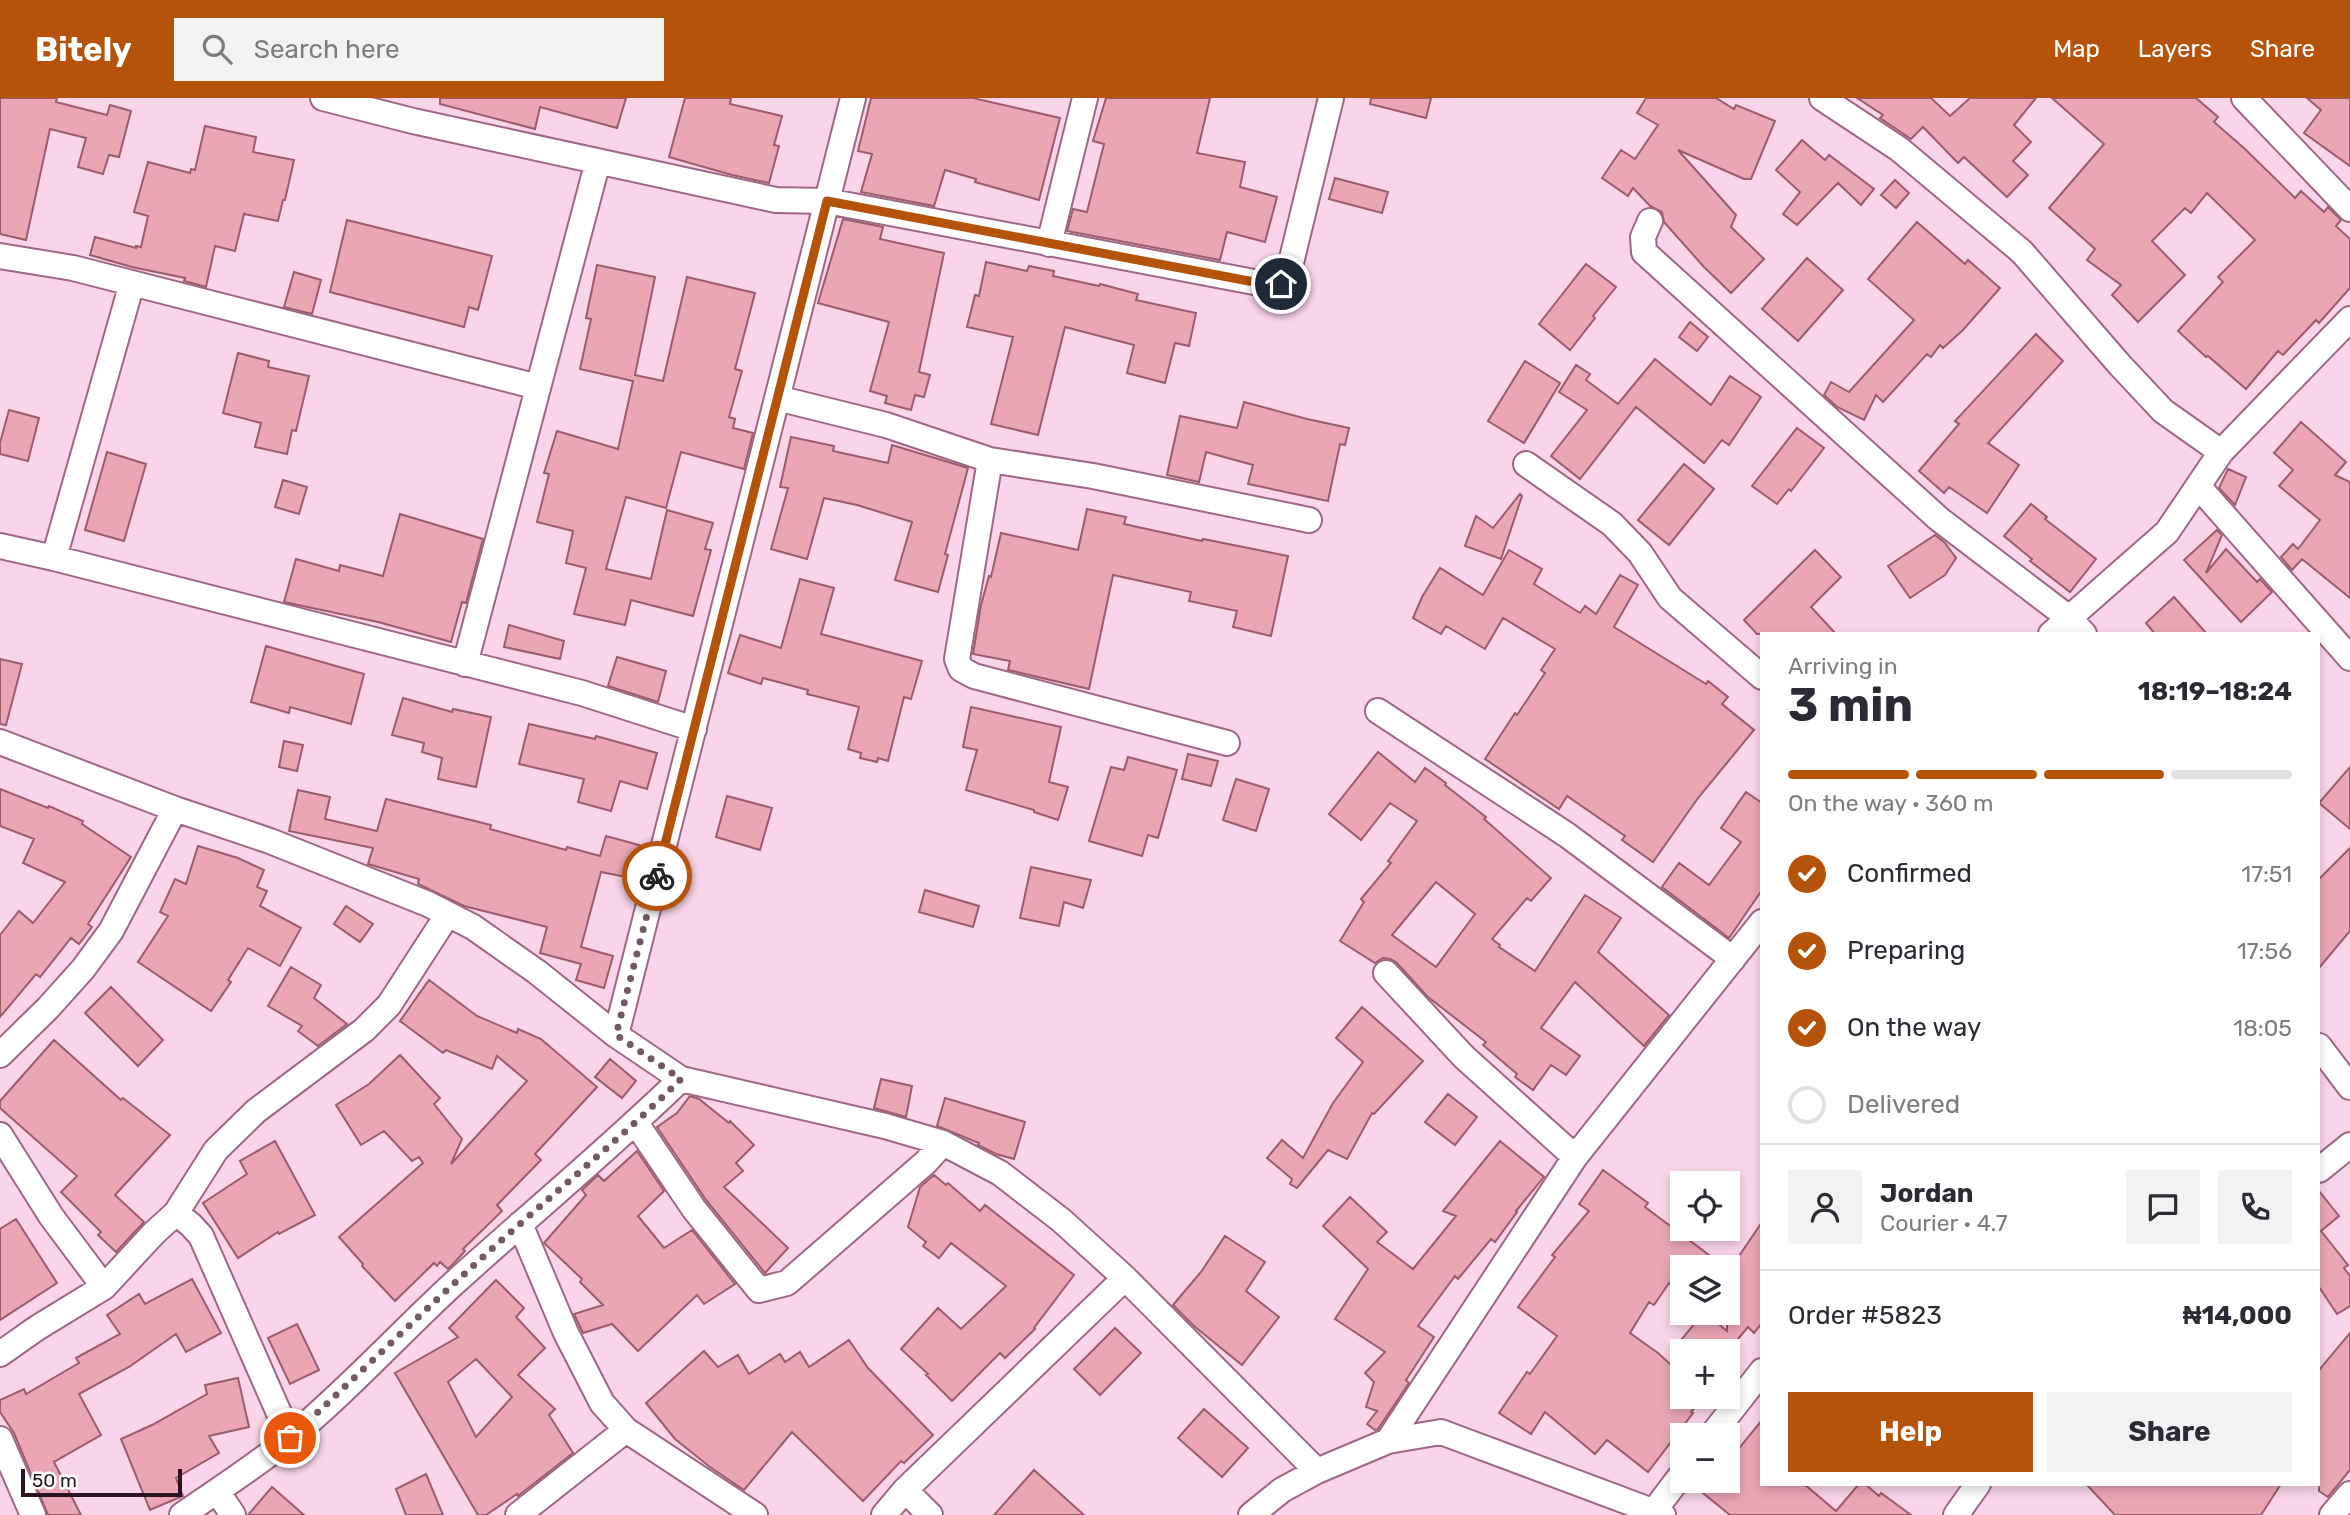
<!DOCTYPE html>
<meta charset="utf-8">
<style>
body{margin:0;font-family:Rubik,sans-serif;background:#f2f2f3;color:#2b2b33;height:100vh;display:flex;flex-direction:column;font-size:26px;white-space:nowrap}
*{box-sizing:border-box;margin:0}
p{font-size:23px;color:#7c7c81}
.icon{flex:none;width:38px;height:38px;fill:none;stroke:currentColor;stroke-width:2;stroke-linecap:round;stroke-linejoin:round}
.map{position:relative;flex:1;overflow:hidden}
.panel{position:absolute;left:1760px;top:534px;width:560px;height:854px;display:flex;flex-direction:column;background:#fff;border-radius:0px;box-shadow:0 4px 10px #0003}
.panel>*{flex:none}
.controls{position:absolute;left:1670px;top:1073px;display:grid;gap:14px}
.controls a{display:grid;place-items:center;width:70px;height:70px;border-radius:0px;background:#fff;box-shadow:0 4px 10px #0003;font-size:35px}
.scale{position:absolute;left:21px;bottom:18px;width:161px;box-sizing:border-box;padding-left:7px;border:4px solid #2b1522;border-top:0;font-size:19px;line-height:24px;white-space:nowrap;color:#2b1522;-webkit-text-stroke:5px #fff;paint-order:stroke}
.pin{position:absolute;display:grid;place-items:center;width:60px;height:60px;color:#fff;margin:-30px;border:4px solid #fff;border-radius:50%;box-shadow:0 2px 7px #0007}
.courier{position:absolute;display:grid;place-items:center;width:70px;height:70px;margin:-35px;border:5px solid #b45309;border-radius:50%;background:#fff;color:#222;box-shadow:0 2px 9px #0007}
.headline em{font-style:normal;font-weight:700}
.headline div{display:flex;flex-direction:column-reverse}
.headline{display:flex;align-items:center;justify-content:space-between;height:119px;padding:0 28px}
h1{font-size:46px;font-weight:700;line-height:52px}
.bar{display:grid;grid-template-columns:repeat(4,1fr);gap:10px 7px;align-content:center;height:84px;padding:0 28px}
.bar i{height:9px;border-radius:5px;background:#e1e1e2}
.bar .on{background:#b45309}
.bar p{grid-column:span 4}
.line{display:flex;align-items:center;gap:18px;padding:0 28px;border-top:2px solid #e1e1e2}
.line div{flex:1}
.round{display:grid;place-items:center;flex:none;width:74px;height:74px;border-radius:0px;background:#f2f2f3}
ol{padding:0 28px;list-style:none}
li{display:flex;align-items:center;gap:21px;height:77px}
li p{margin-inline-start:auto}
li .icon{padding:7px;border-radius:50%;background:#b45309;color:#fff;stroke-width:4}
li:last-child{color:#7c7c81}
li i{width:38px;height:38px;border:4px solid #e1e1e2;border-radius:50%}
.action{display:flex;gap:14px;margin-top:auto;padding:14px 28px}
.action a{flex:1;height:80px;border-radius:0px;background:#b45309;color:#fff;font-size:28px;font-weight:700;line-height:80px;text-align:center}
.action a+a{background:#f2f2f3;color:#2b2b33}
header{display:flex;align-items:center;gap:42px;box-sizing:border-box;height:98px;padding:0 35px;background:#b45309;color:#fff}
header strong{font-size:33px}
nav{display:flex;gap:38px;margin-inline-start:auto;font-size:24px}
.search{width:490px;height:63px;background:#f2f2f3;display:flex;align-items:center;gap:18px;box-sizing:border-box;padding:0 24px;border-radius:0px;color:#7c7c81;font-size:26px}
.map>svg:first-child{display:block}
</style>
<header>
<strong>Bitely</strong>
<div class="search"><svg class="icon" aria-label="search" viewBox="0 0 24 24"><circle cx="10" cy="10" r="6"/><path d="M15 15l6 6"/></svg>Search here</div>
<nav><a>Map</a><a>Layers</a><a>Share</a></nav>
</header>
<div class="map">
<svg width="2350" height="1417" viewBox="0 0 2350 1417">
<rect width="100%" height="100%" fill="#fad4e8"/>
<path fill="#eba6b5" stroke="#9b5c6b" stroke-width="2" fill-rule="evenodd" d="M0,0H57L56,4L107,17L110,7L131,13L119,59L109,57L103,76L78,69L86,40L50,31L26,142L0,136Z
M440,0H626L617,30L540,9L535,31L440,6Z
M685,0H731L730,6L782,18L774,47L779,48L769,85L732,77L669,59Z
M871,0H973L1060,20L1039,102L975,84L976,81L945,72L934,108L861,94L872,56L858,53Z
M1106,0H1210L1197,55L1245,64L1240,89L1277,99L1265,144L1227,134L1220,162L1067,133L1073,111L1087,114L1104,46L1093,43Z
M1371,0H1431L1426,20L1370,6Z
M1646,0H1716L1734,11L1736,7L1775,23L1751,81H1744L1678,52L1736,117L1731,129L1764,161L1731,195L1704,169L1664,124L1662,114L1650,108L1633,90L1628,98L1602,80L1621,52L1635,61L1658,27L1637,15Z
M1857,0H1931L1950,18L1970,0H2036L2014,27L2031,44L2013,63L2028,77L2007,99L1964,59L1958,65L1923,29L1911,41L1880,20L1883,17Z
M2052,0H2196L2218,19L2214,24L2245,51L2295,100L2301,93L2324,114L2328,109L2341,122L2336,128L2350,141V190L2319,225L2316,222L2283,257L2278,253L2246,291L2208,258L2206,259L2178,233L2223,184L2218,179L2255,142L2207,95L2191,115L2185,110L2152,143L2185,177L2138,224L2112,197L2121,187L2087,162L2095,151L2049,110L2104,46Z
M2307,0H2350V68L2304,35L2321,12Z
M205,28L256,39L253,54L294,62L285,102H283L278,123L244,116L235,153L215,148L206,189L184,183L185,180L132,169L90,157L95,139L136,150V148L141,149L148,118L134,114L148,64L190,75L191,71L195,72Z
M1802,42L1825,62L1829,57L1874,91L1861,107L1838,85L1797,127L1783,116L1800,94L1776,72Z
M1335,80L1388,94L1382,115L1329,101Z
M1895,82L1909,95L1896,110L1881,97Z
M843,121L883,129L880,141L944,155L919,274L930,277L924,299L915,297L911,312L885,305L887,298L870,293L889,224L818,205Z
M347,122L492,158L478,212L469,209L464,229L330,194Z
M1917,124L1965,166L1968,162L2000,190L1963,232L1943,250L1940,247L1931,259L1927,256L1883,304L1876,297L1864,322L1837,309L1824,297L1831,284L1849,294L1914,222L1868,181Z
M1807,160L1843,192L1798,243L1762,211Z
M986,164L1027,173L1029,168L1054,173L1053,178L1099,188L1100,186L1138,196L1136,202L1196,215L1189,248L1175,245L1165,285L1127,275L1134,247L1065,229L1038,337L991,326L1013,239L967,229L975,197L979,198Z
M1586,166L1616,189L1593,218L1595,220L1570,252L1539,226Z
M597,167L655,179L635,277L663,283L687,179L755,195L735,271L742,273L729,319L735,321L733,330L753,335L744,371L681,354L666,410L626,399L606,471L651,481L667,412L713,425L705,451L711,452L693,518L631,502L625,527L574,516L586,470L566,465L573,433L537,424L549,376L544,375L557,333L618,351L633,283L580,271L591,221L586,220Z
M294,174L321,182L312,216L284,209Z
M1690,224L1708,239L1697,253L1679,239Z
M2036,236L2063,263L1988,345L2019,367L1987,415L1949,389L1944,395L1919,373L1959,326L1955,323Z
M238,255L269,263L268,269L309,278L296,333L292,332L287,356L255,349L261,325L223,315Z
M1655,261L1711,307L1730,278L1761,299L1729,347L1722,342L1704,365L1636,309L1580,381L1551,358L1587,312L1559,294L1576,267L1590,276L1586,282L1618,306Z
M1525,263L1560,285L1524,345L1488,323Z
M1244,304L1307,321L1349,330L1345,347L1340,346L1328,403L1248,386L1253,367L1206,354L1199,384L1167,377L1180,318L1237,330Z
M9,312L39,320L28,363L0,356V345Z
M2301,324L2346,364L2335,377L2350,384V500L2302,461L2292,472L2281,459L2293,446L2298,451L2320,422L2279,388L2293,372L2274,355Z
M1797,330L1824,350L1791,393L1789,391L1777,406L1752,388Z
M791,339L834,348L833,353L888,365L892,347L968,370L945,456L948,457L938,494L895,482L912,424L857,407L824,400L807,461L771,451L788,390L780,389Z
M107,354L146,366L124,443L85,432Z
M1684,366L1714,391L1669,447L1638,422Z
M2228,371L2246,379L2235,407L2219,390Z
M283,382L307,389L299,416L275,409Z
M1520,396L1522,398L1501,461L1465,448L1476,418L1493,430Z
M2031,406L2047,419L2045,421L2096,461L2070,494L2030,463L2032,461L2004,438Z
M1087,411L1126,419L1124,426L1202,443L1203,441L1288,458L1271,538L1233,529L1237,513L1189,503L1191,494L1113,477L1089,591L1008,572L1010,563L973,556L981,507L989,478L991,479L1001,435L1078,452Z
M400,416L483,441L466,505L462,504L451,544L378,524L284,504L296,461L339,473L340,467L383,478Z
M2217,432L2222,437L2206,475L2226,451L2257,484L2260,481L2272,494L2241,524L2184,462Z
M1935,437L1945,445L1956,460L1945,477L1910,500L1888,468Z
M1509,452L1542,471L1534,486L1580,515L1585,508L1596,516L1620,477L1638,487L1614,529L1706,586L1708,583L1728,599L1722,606L1754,632L1698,700L1653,764L1622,742L1625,738L1567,698L1559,711L1485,661L1515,615L1517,617L1545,575L1541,572L1555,551L1503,520L1485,551L1446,528L1441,536L1413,520L1422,499L1440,470L1483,497Z
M1815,452L1841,479L1811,509L1836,536H1757L1744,522Z
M800,481L834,490L821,536L922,563L911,601L904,599L888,663L878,660L877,664L860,660L861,655L848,651L859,609L807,596L808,592L763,580L761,586L728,575L740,537L781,550Z
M2174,499L2207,536H2155L2146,525Z
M509,527L564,543L560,561L504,549Z
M266,548L364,576L351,626L290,609L289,615L251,604Z
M617,559L666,573L658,604L608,588Z
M0,561L22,566L6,627L0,626Z
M403,600L452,614L453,611L491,619L476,689L438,681L442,660L422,654L424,645L392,637Z
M971,609L1061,629L1049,684L1068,689L1058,722L1034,714V712L966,692L977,652L963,649Z
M529,626L595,641L596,638L657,655L647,691L620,683L611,713L578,704L584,681L519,666Z
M284,643L303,647L297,673L279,669Z
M1378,654L1415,684L1425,670L1446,685L1445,687L1486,719L1484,721L1551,780L1531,803L1527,800L1492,841L1500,847L1499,849L1535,873L1585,797L1621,820L1598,854L1669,917L1644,948L1575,884L1541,930L1580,958L1566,977L1551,967L1533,992L1515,979L1517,976L1483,947L1486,944L1428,899L1396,864L1390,861L1383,860L1375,865L1340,843L1364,804L1361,801L1391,765L1388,763L1417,723L1390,705L1361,742L1329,716ZM1436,784L1475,816L1436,869L1392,837Z
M1188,656L1218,663L1211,688L1182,681Z
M1128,659L1177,672L1158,740L1148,737L1142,758L1089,743L1111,669L1124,672Z
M2350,669V731L2319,705Z
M1236,681L1269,691L1256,733L1223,722Z
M0,691L48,710L49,708L83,723L82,726L131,759L88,826L92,829L79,846L71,840L40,879L36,876L0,919V837L19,813L33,825L65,784L23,765L34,741L0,728Z
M298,692L330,699L325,721L377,733L386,701L491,727L490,731L566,752L567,749L600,758L606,738L646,749L641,765L635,763L631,780L601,774L581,849L613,858L604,890L576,882L581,866L540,855L547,829L464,808L418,786L419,781L368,766L373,750L289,733Z
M1746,694L1762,705V792L1729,840L1662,789L1679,765L1709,787L1741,744L1721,730Z
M727,698L772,710L760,752L716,739Z
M198,748L238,760L264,772L257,789L267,793L260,808L301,830L280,868L248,850L228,882L231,884L211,913L138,864L168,818L160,814L175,781L186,786Z
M2350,750V833L2319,870V781Z
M1031,769L1091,782L1083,810L1064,804L1059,828L1020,820Z
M925,792L979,808L973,829L919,814Z
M346,808L373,826L360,844L334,826Z
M291,869L321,887L314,900L347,926L318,948L298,933L302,928L268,908Z
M429,882L477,918L517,935L518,931L541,941L597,989L535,1056L541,1062L497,1107L502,1113L463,1151L465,1153L455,1164L448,1171L440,1164L437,1168L434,1165L395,1203L362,1168L363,1166L339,1139L423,1065L419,1059L412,1063L384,1033L361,1047L336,1007L369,986L400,957L440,1000L434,1006L462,1041L451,1066L527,983L497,958L492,971L446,952L443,955L400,923Z
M111,889L163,942L138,968L85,915Z
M1362,909L1423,963L1374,1016L1372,1015L1347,1061L1328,1052L1297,1090L1290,1086L1292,1081L1267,1060L1282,1042L1303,1060L1333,1005L1363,964L1336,940Z
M54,942L121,1002L123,1000L170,1037L115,1097L144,1124L116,1154L98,1137L101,1134L61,1094L77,1078L0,1010V1003Z
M610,961L636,983L622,1000L595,979Z
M881,981L912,988L906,1019L874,1010Z
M1448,996L1477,1019L1455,1047L1425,1024Z
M690,998L699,1001L729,1025L730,1023L754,1047L736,1065L743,1073L724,1089L788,1150L765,1175L706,1102L657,1029L677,1015Z
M945,1000L1025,1024L1014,1061L996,1056L978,1047L979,1045L937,1028Z
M275,1043L315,1117L279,1136L278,1134L238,1160L203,1105L247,1076L240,1063Z
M1500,1043L1544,1079L1516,1113L1517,1114L1495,1144L1491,1141L1458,1181L1455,1178L1418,1228L1434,1239L1406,1282L1409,1285L1378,1331L1375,1332L1367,1326L1377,1313L1366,1309L1374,1284L1365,1275L1385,1254L1335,1221L1368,1171L1323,1128L1350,1099L1387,1134L1377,1144L1413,1171L1456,1118L1443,1113Z
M637,1053L664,1093L638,1118L664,1150L692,1132L735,1186L704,1206L697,1197L638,1253L612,1226L583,1235L574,1216L603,1207L580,1184L582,1181L544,1145L586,1097L582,1092L598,1077L604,1083Z
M1603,1072L1648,1105L1645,1109L1725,1169H1682V1174L1672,1188L1669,1185L1654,1207L1649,1204L1630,1235L1658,1255L1682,1277V1298H1705L1691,1314L1693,1315L1648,1374L1607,1342L1595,1356L1545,1314L1531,1336L1499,1315L1527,1274L1530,1276L1557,1238L1518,1209L1555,1159L1552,1157L1589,1113L1579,1106Z
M934,1077L946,1087L948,1085L980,1113L985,1107L1074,1177L1034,1230L1035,1231L1005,1260L1000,1255L952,1303L926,1277L928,1276L901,1251L938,1210L961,1231L1006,1188L951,1145L939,1160L923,1148L926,1144L908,1129L920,1089Z
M2319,1093L2339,1118L2321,1133L2348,1167L2344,1170L2350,1178V1208L2337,1216L2319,1189Z
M16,1121L57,1185L0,1222V1131Z
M1762,1124V1225L1754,1235L1748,1229L1727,1254L1672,1253L1704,1214L1727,1233V1176Z
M1225,1138L1265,1164L1246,1193L1279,1219L1242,1267L1194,1228L1173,1207L1201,1174Z
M192,1181L221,1235L186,1254L176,1236L129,1269L79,1296L101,1337L54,1364L81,1417H48L14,1335L0,1314V1302L24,1291L26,1296L79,1265L76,1260L120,1236L107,1217L139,1196L145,1206Z
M496,1182L524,1210L516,1219L545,1250L518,1277L555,1311L549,1317L573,1355L518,1398L517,1396L486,1417H478L395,1275L458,1239L449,1230ZM476,1261L512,1299L476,1339L448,1284Z
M297,1226L319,1272L290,1286L268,1240Z
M1115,1230L1141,1255L1100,1297L1074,1271Z
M2350,1235V1372L2328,1399L2319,1393V1272Z
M849,1242L868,1270L933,1337L904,1365L901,1363L863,1403L792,1334L744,1392L710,1369L675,1341L646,1305L704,1253L718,1269L738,1257L749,1276L780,1256L785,1264L800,1254L809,1269Z
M238,1280L249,1329L209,1338L219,1355L176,1380L183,1398L150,1412L121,1341L152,1327L207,1296L205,1287Z
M1204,1311L1248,1350L1222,1379L1178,1340Z
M1762,1322V1386H1804L1836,1413L1859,1386H1865L1879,1398L1881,1395L1911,1417H1730L1703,1395L1713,1382H1727V1365Z
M1034,1372L1084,1417H994Z
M426,1376L443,1417H406L396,1391Z
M2086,1386H2281L2261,1417H2115Z
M272,1389L304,1417H248Z"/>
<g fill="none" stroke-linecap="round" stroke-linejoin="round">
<g stroke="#9e6786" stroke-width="28">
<path id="minor" d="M323,0L413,23L776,102L827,103L1270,187L1281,186L1288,177L1331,0
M1822,0L1899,51L2022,154L2119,266L2163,313L2221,354
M2244,0L2350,111
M1650,123L1643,139L1644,154L1939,421L2069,520L2084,536
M1049,146L1085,0
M0,158L73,170L538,289
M777,300L886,327L990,362L1093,378L1309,422
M990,362L957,561L961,571L974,578L1227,645
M1526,366L1612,426L1640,455L1670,500L1762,579
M2198,388L2350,560
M0,448L54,460L582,595L694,631
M54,460L132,185
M2051,536L2167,434L2221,354L2350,221
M465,566L598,63
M1378,613L1567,737L1733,861
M0,644L175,711L270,743L428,806L473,829L537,874L616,937L681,981L885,1028L943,1045L1000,1075L1061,1122L1125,1180L1317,1373
M1386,875L1464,959L1575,1059
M616,937L853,0
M2319,948L2350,989
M0,957L48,910L83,871L111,833L175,711
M636,1025L694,1111L759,1192L787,1185L926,1064L943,1045
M0,1037L51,1118L104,1189L154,1135L176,1115L216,1052L256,1013L364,932L389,907L448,816
M2319,1072L2350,1047
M176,1115L191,1127L201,1138L290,1340
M520,1126L566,1235L602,1305L626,1332L755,1417
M0,1256L37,1230L104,1189
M1712,1337L1762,1273
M0,1341L33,1417
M1388,1343L1575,1059L1762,824
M905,1392L930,1417
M217,1393L233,1417
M1654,1413L1682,1376
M182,1417C218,1392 256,1368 290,1340C347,1293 398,1237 452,1187C528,1118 608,1052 681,981
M518,1417L626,1332
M884,1417L905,1392L1125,1180
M1251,1417L1282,1392L1317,1373L1388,1343L1441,1334L1663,1417
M1956,1417L1978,1386
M2332,1417L2350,1396"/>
</g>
<use href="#minor" stroke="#fff" stroke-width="24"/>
</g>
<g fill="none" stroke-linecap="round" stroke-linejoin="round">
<path stroke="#735867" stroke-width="7" stroke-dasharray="0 12.6" d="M290,1340C355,1280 418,1218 484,1158C549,1099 618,1043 681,981L616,937L657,778"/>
<path stroke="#b45309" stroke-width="9" d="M657,778L827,103L1270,187L1281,186"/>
</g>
</svg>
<div class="controls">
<a><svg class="icon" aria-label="locate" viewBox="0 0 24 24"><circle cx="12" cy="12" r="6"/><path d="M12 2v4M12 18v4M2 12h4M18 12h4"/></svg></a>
<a><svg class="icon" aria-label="layers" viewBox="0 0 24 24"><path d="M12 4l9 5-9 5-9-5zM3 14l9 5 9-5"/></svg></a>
<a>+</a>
<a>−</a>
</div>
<div class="scale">50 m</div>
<div class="pin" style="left:290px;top:1340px;background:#ea580c"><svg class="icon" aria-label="bag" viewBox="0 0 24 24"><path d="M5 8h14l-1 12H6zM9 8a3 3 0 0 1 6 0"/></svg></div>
<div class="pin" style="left:1281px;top:186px;background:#1f2937"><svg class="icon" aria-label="home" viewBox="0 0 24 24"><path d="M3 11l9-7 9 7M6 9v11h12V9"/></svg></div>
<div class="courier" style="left:657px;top:778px"><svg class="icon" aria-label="bike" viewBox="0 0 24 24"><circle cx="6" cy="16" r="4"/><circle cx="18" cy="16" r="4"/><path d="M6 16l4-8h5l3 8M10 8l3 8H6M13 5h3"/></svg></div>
<section class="panel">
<div class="headline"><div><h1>3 min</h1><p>Arriving in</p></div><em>18:19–18:24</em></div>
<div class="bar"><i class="on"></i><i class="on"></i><i class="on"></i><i></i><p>On the way · 360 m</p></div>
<ol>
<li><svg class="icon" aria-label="check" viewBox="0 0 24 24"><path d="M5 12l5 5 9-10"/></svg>Confirmed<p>17:51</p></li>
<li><svg class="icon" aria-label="check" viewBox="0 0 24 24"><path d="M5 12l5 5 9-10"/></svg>Preparing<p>17:56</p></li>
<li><svg class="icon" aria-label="check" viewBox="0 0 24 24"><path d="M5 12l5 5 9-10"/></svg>On the way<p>18:05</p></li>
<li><i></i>Delivered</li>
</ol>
<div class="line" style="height:126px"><a class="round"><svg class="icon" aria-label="person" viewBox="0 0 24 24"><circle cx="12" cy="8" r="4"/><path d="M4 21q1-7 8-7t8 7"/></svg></a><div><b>Jordan</b><p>Courier · 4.7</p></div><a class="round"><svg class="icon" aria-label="chat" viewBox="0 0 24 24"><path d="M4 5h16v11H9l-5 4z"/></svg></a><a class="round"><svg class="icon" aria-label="phone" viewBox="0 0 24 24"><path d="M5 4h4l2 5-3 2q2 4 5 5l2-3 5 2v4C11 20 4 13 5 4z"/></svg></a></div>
<div class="line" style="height:91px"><div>Order #5823</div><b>₦14,000</b></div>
<div class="action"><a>Help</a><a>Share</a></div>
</section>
</div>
